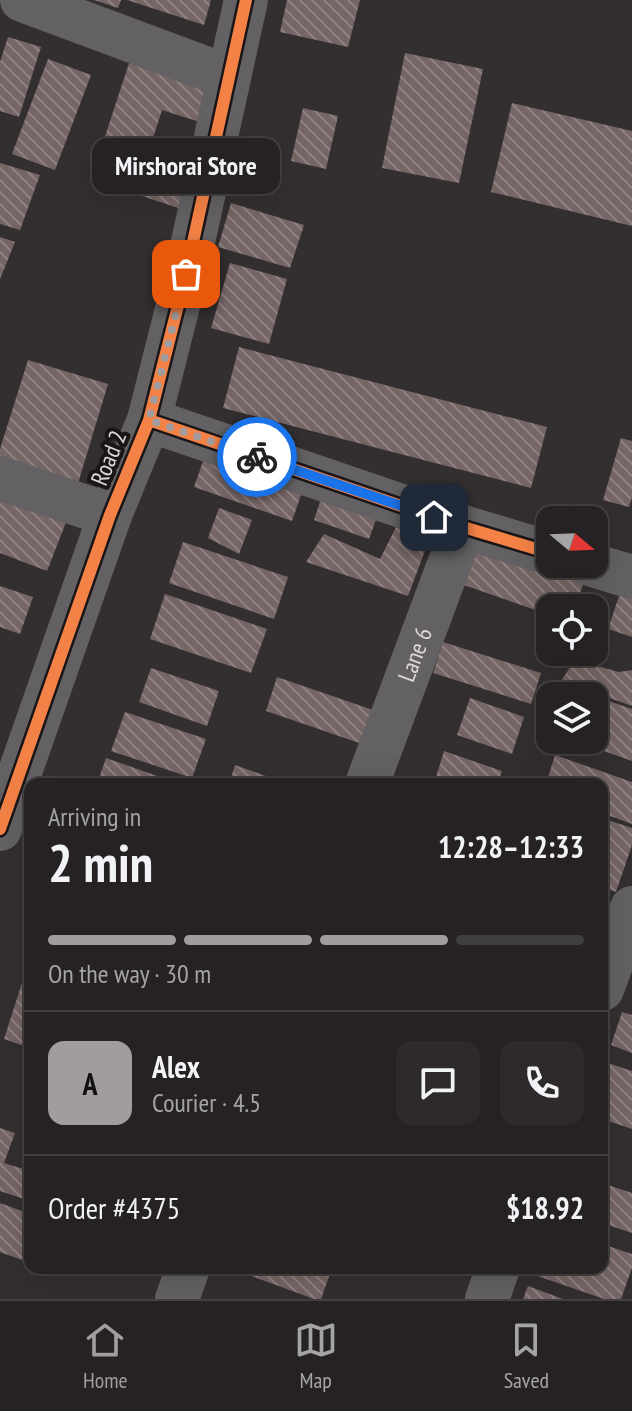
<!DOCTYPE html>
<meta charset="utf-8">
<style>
body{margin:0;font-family:"PT Sans Narrow",sans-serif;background:#2e2a2c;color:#f1f3f6;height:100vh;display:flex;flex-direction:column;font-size:30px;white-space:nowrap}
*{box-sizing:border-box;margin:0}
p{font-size:26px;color:#a4a4a6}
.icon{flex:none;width:44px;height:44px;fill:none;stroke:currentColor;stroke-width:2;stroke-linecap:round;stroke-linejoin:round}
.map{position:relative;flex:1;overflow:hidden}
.panel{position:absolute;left:24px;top:778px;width:584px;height:496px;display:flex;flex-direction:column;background:#262224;border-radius:16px;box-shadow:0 8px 32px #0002,0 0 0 2px #423f41}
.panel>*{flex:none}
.needle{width:52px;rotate:109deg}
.fabs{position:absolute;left:536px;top:506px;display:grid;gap:16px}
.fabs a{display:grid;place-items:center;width:72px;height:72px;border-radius:16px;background:#262224;box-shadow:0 8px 32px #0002,0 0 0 2px #423f41;font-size:40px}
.pin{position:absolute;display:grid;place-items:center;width:68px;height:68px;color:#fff;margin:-34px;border-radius:16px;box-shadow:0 4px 12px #0006}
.courier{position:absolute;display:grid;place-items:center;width:80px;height:80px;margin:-40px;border:6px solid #1a73e8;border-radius:50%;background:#fff;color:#222;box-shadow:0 2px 10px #0007}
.bubble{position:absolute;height:56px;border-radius:16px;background:#262224;box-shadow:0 8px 32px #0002,0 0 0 2px #423f41;font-size:26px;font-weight:800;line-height:56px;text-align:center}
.summary em{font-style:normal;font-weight:800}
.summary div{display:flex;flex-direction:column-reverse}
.summary{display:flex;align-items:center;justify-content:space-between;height:136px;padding:0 24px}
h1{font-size:52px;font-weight:800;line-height:60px}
.bar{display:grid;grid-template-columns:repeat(4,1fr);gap:12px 8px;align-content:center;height:96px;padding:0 24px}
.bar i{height:10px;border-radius:6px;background:#423f41}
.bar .current{background:#a29c9e}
.bar p{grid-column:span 4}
.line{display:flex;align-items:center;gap:20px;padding:0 24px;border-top:2px solid #423f41}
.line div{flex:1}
.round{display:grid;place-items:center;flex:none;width:84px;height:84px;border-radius:16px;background:#2e2a2c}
.tab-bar{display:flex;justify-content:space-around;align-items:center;height:112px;border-top:2px solid #423f41;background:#262224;font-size:22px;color:#a4a4a6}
.tab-bar a{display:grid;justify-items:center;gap:4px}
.tab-bar .current{color:#a29c9e}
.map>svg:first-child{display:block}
</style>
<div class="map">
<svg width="632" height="1299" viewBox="0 0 632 1299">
<defs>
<pattern id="building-back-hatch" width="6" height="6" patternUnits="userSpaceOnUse" patternTransform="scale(2)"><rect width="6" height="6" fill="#766565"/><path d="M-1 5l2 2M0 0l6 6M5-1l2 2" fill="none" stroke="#8f8182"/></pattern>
</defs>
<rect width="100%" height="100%" fill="#332e30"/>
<path fill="url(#building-back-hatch)" d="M94,0H121L118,8Z
M127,0H211L204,25Z
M287,0H360L348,47L280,32Z
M8,37L41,47L19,117L0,111V62Z
M133,51L221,80L206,124L162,110L152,141L195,156L178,208L91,179Z
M405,53L483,69L459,183L382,168Z
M48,59L91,75L55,170L12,154Z
M512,103L632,131V226L491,192Z
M303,108L338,116L326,169L291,161Z
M0,163L40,175L20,230L0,224Z
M231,203L304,225L290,268L218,247Z
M0,237L15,242L0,279Z
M230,263L287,279L269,344L211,328Z
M239,347L547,427L531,488L223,408Z
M28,360L108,384L67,520L47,571L0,553V449Z
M621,438L632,441V497L629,507L603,500Z
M210,441L308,475L292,521L194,487Z
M325,486L381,506L369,539L314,520Z
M219,508L252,520L239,554L208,538Z
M402,515L432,532L408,596L306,562L324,534L380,559Z
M485,522L590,564L575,608H550V615L458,583Z
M183,542L288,577L274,619L169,583Z
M628,569L632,570V637L608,629Z
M0,586L33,597L20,634L0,627Z
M165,594L267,629L251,673L150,639Z
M443,642L541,673L531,704L433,673Z
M575,660L619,672L632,670V706L561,681Z
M151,668L219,691L207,726L139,702Z
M277,677L376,711L365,745L266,711Z
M559,684L592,696H555Z
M594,696L632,709V761L573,740H594Z
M470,698L524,717L512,754L457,735Z
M125,712L206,739L192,778L111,751Z
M444,751L502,771L498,784H457L436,777Z
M555,755L632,782V824L602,813V784H546Z
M106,758L180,784H97Z
M235,765L288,784H229Z
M602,818L632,828V845L616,892L602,887Z
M26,970L30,971V1048L4,1039Z
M622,1012L632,1015V1053L611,1045Z
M602,1061L632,1071V1129L602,1119Z
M0,1128L15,1133L4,1163L30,1171V1201L0,1191Z
M602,1183L632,1193V1233L602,1223Z
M0,1203L30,1214V1263L0,1252Z
M602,1244L632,1254V1268L621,1299H604L523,1271L524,1268H602Z
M229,1268H332L321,1299H314Z
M528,1286L563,1299H523Z"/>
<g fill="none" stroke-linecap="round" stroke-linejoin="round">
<g stroke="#636163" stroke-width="44">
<path d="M22,0L229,77"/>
<path d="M149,420L463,527L550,553"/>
<path d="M0,478L110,515"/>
<path d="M589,564L632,577"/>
<path id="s1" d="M367,784L463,527"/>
<path d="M0,829L110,515L149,420L186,274L246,0"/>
<path d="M602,989L632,908"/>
<path d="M177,1299L188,1268"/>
<path d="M487,1299L498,1268"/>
</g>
<g stroke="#1a1618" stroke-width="17">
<path id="cycleway" d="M149,420L463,527L550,553
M0,829L110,515L149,420L186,274L246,0"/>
</g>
<use href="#cycleway" stroke="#f48246" stroke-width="12"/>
</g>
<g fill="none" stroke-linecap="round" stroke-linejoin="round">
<path stroke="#a29c9e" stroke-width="8" stroke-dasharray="0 14.4" d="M186,274L149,420L257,457"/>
<path stroke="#1a73e8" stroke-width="10" d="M257,457L434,517"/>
</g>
<g text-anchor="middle" stroke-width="8" stroke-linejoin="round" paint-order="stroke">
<g font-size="24" fill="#ddd7d9" stroke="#1a1618">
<text transform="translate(109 458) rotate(-68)" y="8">Road 2</text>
<text dy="8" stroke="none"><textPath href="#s1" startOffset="138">Lane 6</textPath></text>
</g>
</g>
</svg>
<div class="fabs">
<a><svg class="needle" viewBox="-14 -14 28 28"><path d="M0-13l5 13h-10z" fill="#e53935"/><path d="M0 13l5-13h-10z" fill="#a4a4a6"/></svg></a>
<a><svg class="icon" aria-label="locate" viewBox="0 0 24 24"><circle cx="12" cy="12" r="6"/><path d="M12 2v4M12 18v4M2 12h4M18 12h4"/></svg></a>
<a><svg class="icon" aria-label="layers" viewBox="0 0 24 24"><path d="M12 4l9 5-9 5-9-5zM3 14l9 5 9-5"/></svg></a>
</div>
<div class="pin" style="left:186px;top:274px;background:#ea580c"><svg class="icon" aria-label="bag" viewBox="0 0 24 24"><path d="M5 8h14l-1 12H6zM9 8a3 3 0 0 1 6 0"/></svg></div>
<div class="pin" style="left:434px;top:517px;background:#1f2937"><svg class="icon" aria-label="home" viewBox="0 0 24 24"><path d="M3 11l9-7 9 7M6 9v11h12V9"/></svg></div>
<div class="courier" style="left:257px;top:457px"><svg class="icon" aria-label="bike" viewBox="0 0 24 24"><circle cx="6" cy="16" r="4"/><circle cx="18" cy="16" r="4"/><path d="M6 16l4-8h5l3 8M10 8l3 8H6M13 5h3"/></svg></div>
<div class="bubble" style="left:92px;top:138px;width:188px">Mirshorai Store</div>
<section class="panel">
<div class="summary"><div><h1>2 min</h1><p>Arriving in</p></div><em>12:28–12:33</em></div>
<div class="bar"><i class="current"></i><i class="current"></i><i class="current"></i><i></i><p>On the way · 30 m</p></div>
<div class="line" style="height:144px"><b class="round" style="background:#a29c9e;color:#111">A</b><div><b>Alex</b><p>Courier · 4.5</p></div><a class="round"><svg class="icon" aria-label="chat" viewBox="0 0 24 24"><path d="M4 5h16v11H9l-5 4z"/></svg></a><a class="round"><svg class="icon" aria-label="phone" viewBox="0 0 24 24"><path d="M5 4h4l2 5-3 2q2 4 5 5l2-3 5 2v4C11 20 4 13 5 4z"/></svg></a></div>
<div class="line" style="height:104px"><div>Order #4375</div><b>$18.92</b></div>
</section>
</div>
<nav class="tab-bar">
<a class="current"><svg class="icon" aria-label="home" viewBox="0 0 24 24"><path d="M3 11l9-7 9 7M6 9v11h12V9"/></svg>Home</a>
<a><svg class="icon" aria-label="map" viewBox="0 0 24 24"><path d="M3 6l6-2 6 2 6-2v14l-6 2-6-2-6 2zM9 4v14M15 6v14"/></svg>Map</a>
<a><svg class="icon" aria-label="saved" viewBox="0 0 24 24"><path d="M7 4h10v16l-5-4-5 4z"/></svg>Saved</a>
</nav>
